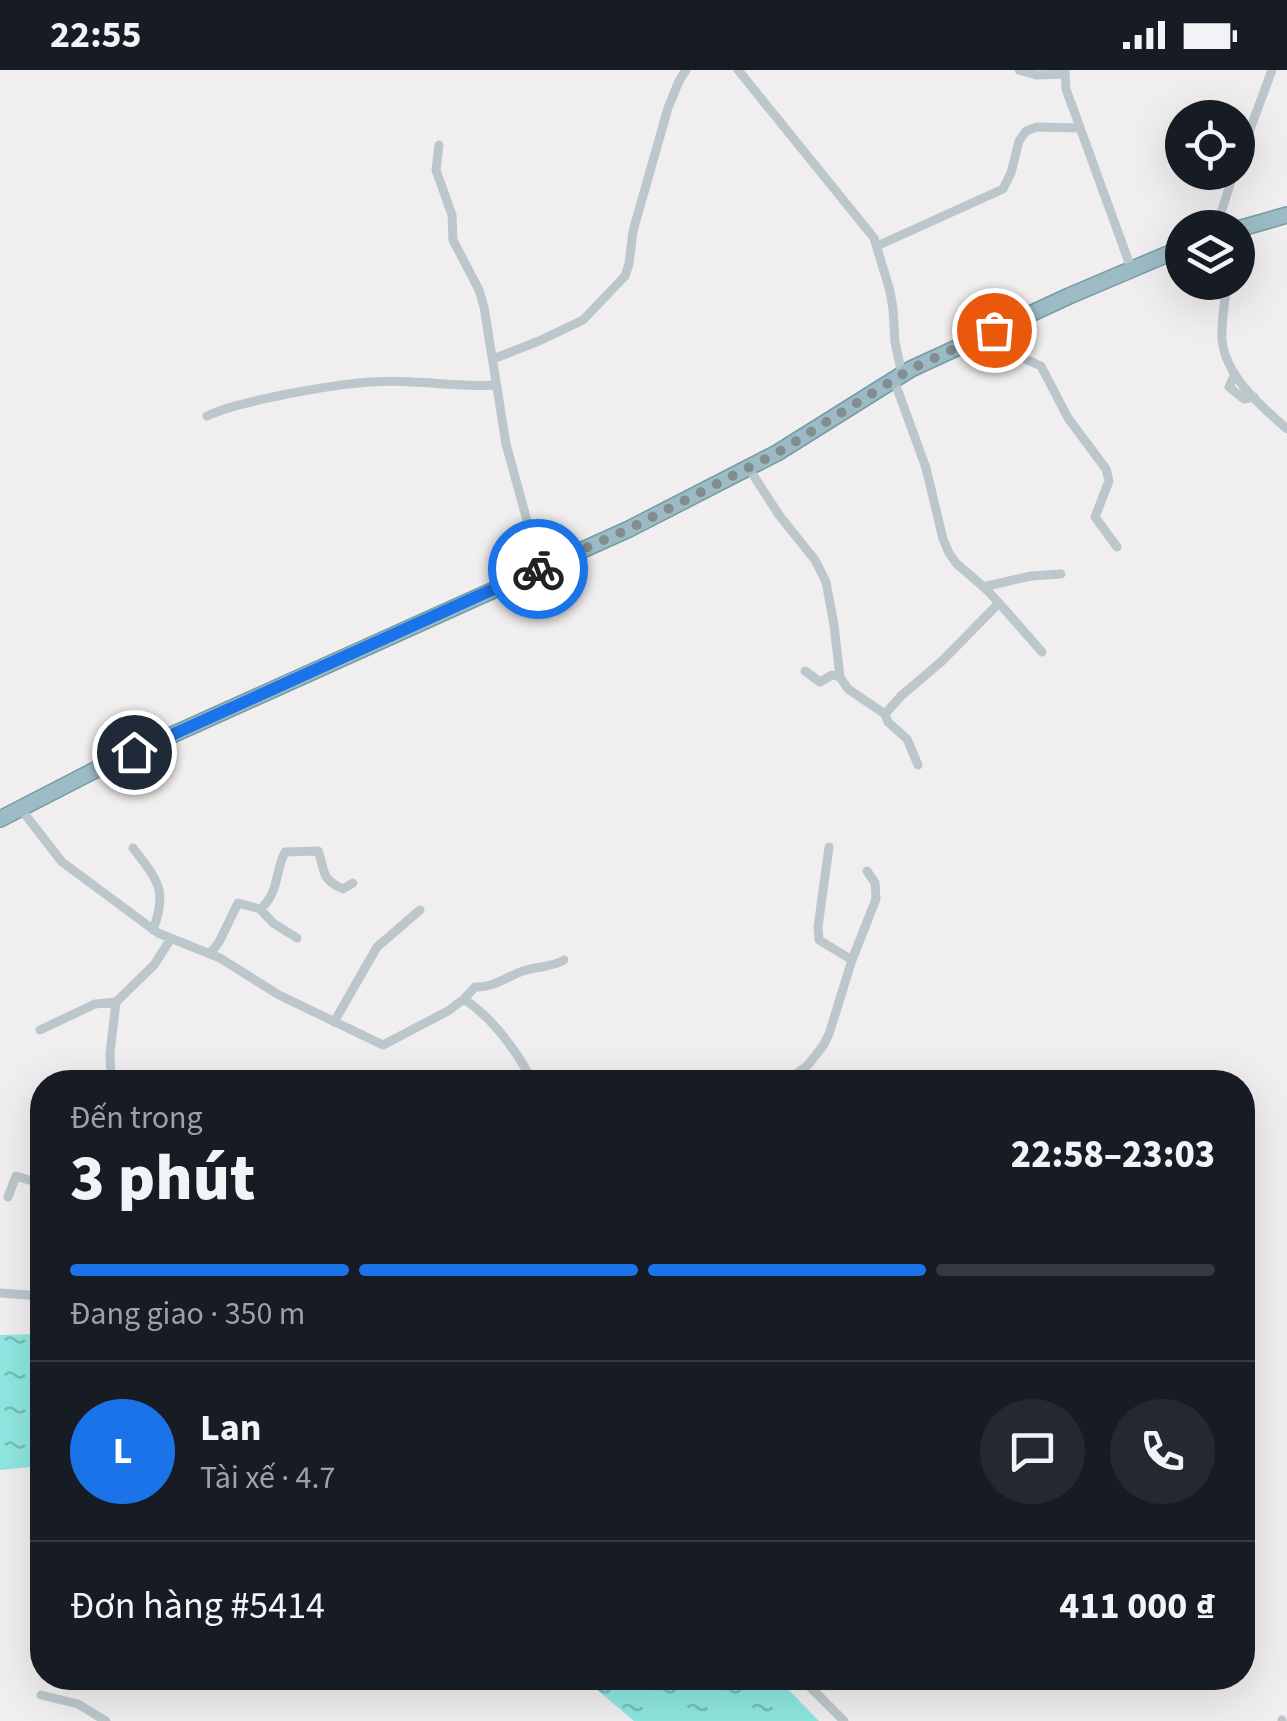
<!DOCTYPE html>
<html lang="vi">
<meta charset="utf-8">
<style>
body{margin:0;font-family:"Source Sans 3",sans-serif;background:#242831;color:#f1f3f6;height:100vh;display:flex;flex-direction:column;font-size:38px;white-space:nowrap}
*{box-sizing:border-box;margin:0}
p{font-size:32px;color:#9ea1a6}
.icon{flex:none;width:55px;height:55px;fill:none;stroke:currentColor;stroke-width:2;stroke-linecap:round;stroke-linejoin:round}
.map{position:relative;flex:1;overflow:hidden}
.details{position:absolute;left:30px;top:1000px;width:1225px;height:620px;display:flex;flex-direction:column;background:#171b24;border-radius:40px;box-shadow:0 10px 40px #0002}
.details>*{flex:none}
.fabs{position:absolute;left:1165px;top:30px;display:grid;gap:20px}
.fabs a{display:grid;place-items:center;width:90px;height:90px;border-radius:50%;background:#171b24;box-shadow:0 10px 40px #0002;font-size:50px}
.pin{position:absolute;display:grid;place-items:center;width:85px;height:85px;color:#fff;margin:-42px;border:5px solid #fff;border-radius:50%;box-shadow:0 2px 10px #0007}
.courier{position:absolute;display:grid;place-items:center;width:100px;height:100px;margin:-50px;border:8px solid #1a73e8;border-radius:50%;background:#fff;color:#222;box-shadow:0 2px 12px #0007}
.summary em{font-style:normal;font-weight:800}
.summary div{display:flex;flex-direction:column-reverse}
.summary{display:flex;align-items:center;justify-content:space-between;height:170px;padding:0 40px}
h1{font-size:65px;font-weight:800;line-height:75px}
.bar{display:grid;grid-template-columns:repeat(4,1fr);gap:15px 10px;align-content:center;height:120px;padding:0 40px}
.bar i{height:12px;border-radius:8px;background:#363941}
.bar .selected{background:#1a73e8}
.bar p{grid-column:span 4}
.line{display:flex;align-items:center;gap:25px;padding:0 40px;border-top:2px solid #363941}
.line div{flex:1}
.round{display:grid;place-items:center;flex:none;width:105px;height:105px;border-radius:52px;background:#242831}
.status{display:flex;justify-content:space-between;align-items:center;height:70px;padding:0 50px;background:#171b24;direction:ltr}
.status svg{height:28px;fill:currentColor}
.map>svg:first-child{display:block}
</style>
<div class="status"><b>22:55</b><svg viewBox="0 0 49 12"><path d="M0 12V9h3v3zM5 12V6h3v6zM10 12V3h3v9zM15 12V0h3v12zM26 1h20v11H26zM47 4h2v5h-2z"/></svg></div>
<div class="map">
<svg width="1287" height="1651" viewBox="0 0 1287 1651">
<defs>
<pattern id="water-ripples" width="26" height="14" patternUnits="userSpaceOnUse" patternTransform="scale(2.5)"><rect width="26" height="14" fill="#8ee7e0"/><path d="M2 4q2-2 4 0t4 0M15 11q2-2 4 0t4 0" fill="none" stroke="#76beb9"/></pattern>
</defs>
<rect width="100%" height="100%" fill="#f1eeef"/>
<path fill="url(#water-ripples)" d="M42,1264V1396L0,1400V1265Z
M583,1608H777L819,1651H634Z"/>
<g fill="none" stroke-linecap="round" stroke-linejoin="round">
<g stroke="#749ba7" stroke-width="18">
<path id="trunk" d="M1238,159L1287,145
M0,749L101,697L629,459L777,383L911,299L1069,226L1182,178"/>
</g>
<path stroke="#bbc7cb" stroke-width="9" d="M738,0L874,168L890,221L893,239L895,272L902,305
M1019,0L1036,5L1064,4
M1065,0L1066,19L1131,198
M439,75L436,100L452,145L453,170L479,220L484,237L506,374L540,498
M1238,92L1272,0
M1219,158V149L1234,102
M877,176L1003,119L1011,103L1019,71L1026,61L1037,57L1080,58
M1227,212C1225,231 1221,251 1222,269C1225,306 1261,336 1287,359
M995,260L1007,278L1014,284L1041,296L1068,348L1106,399L1109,411L1095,447L1117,477
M493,289L539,271L583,250L625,206L629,194L633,161L668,38L679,11L686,0
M1235,304L1229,317L1244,329L1254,327
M894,310L926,398L943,469L949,483L956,493L987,520L999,533L942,591L901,626L885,644L888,652L907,669L918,695
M207,346C231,335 256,331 282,325C324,317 368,309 412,312C441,313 468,317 497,315
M748,397L779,445L815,490L826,512L834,555L840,607
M983,517L1031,506L1061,504
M999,533L1042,582
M805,601L820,612L832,605L840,607L848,619L885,644
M20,738L62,792L158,863L220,888L279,925L383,975L448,941L464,929C495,950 516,980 533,1012
M829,777L818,857L819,870L852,890
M133,778C158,811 168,820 153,860
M260,839C279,824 275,801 285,782L318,781C326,801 319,808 343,819L353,813
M210,884L219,872L238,833L260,839L273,853L297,868
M464,929L475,917C493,918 506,907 523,901C536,896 551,898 564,890
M334,952L377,877L420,840
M40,960L95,934L116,932
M111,1012L110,983L116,932L154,895L170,870
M785,1012L807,996L823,976L829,964L852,890L876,829L875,813L867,801
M8,1127L16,1106L42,1114
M0,1223L42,1226
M801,1608L844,1651
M41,1625L78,1634L106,1651
M1282,1650V1651"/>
<use href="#trunk" stroke="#9cbbc4" stroke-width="15"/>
</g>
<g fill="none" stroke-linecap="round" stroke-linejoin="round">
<path stroke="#838c8f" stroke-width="10" stroke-dasharray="0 18" d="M538,499L629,459L777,383L911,299L994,260"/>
<path stroke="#1a73e8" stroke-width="12" d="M134,682L538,499"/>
</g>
</svg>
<div class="fabs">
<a><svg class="icon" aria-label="locate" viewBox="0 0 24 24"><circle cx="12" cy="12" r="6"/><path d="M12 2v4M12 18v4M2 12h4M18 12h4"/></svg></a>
<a><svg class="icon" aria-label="layers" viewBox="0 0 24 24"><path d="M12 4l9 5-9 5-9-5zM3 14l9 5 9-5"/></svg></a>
</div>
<div class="pin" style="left:994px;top:260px;background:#ea580c"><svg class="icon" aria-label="bag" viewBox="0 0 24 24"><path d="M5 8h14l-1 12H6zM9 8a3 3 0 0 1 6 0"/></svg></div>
<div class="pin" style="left:134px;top:682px;background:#1f2937"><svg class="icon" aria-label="home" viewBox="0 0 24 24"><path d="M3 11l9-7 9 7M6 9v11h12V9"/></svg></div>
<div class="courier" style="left:538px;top:499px"><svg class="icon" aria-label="bike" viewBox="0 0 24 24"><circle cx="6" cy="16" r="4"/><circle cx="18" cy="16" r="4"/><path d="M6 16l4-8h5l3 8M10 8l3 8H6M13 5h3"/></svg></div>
<section class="details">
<div class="summary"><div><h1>3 phút</h1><p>Đến trong</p></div><em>22:58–23:03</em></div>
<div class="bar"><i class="selected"></i><i class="selected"></i><i class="selected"></i><i></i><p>Đang giao · 350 m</p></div>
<div class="line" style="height:180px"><b class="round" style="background:#1a73e8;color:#fff">L</b><div><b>Lan</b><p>Tài xế · 4.7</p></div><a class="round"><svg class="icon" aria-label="chat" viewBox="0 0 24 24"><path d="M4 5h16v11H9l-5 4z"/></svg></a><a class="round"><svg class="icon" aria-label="phone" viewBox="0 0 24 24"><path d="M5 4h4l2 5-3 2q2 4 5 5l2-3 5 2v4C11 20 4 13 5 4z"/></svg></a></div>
<div class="line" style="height:130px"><div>Đơn hàng #5414</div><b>411 000 ₫</b></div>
</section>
</div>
